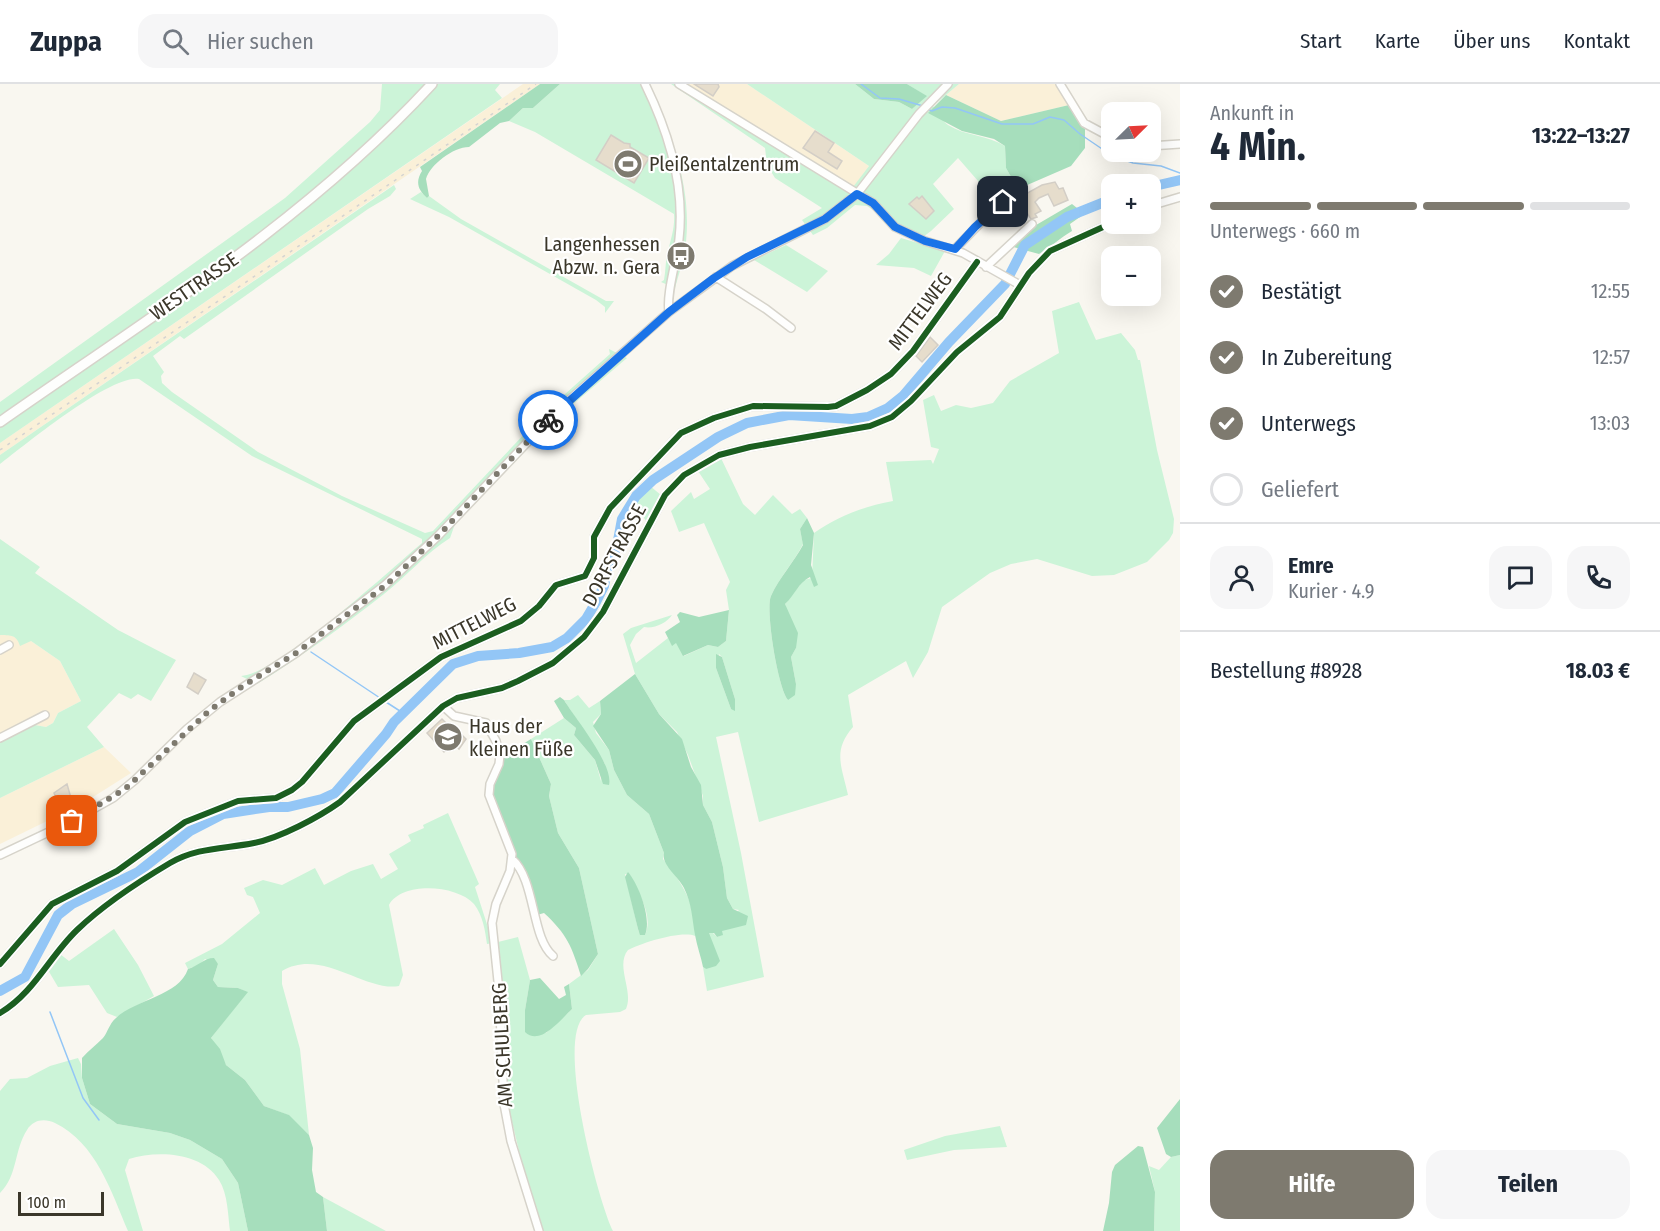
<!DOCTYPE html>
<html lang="de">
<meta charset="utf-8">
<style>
body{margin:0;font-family:"Fira Sans Condensed",sans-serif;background:#f6f6f7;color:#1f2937;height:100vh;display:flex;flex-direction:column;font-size:22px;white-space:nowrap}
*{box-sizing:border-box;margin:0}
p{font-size:20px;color:#747a83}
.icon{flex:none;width:33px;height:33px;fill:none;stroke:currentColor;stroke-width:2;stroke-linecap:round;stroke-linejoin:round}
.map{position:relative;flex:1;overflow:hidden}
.details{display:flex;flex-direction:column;background:#fff;width:480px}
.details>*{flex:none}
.needle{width:39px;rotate:66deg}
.fabs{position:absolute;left:1101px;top:18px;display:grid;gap:12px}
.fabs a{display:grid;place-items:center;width:60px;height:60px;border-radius:12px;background:#fff;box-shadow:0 6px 24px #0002;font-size:30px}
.scale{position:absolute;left:18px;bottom:15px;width:86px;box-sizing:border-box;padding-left:6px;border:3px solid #3b372a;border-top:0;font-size:16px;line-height:21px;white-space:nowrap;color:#3b372a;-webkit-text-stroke:4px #fff;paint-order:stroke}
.pin{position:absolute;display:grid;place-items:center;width:51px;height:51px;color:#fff;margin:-26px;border-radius:12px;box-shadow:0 3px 9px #0006}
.courier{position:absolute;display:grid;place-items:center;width:60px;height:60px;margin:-30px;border:4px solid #1a73e8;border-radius:50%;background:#fff;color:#222;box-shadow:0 2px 8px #0007}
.head em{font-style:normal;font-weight:700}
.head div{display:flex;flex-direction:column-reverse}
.head{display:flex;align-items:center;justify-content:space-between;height:102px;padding:0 30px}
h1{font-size:39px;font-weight:700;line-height:45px}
.bar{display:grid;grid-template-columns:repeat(4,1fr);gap:9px 6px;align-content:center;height:72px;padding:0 30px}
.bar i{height:8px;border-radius:4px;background:#e0e1e3}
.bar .active{background:#7e7a6f}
.bar p{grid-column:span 4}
.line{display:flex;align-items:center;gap:15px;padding:0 30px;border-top:2px solid #e0e1e3}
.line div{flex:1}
.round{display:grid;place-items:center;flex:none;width:63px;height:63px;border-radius:18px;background:#f6f6f7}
ol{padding:0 30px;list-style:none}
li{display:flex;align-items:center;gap:18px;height:66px}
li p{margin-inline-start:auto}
li .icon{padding:6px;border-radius:50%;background:#7e7a6f;color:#fff;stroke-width:4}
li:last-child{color:#747a83}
li i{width:33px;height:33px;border:3px solid #e0e1e3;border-radius:50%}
.primary-button{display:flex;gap:12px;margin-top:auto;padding:12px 30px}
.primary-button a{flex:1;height:69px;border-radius:18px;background:#7e7a6f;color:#fff;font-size:24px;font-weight:700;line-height:69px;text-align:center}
.primary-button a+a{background:#f6f6f7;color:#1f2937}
header{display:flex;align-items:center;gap:36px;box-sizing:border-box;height:84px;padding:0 30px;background:#fff;border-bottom:2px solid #e0e1e3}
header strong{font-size:28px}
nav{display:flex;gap:33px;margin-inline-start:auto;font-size:21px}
.search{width:420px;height:54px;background:#f6f6f7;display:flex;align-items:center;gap:15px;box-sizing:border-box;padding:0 21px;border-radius:18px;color:#747a83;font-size:22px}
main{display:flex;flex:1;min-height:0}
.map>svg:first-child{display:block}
</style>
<header>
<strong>Zuppa</strong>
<div class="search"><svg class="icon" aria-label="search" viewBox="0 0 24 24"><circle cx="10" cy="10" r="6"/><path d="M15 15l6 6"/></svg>Hier suchen</div>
<nav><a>Start</a><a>Karte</a><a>Über uns</a><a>Kontakt</a></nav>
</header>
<main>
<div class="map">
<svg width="1180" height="1147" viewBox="0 0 1180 1147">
<rect width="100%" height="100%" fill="#f9f7f0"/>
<path fill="#faf0d8" d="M523,0H540L0,371V359Z
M678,0H747L869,82L854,103L769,58Z
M959,0H1058L1069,21L1001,37L946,11Z
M8,549L18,555L31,557L60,577L81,617L58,629L53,639L46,643L35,641L0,658V551Z
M104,663L131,689L82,720L0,760V714Z"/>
<path fill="#ccf4d8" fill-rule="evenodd" d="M382,0H500L495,6L502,14L0,359V318L285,114L370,38L380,26Z
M560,0H649C671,51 692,101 686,158C685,173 679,189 675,204L661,198L664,196C666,186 665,177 668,168C671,154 675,144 674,130L535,48L509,37L523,24H533Z
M671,0H678L769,58L853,103L869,82L747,0H855L874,15L899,18L912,25L926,12L907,0H959L933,22C937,28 942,37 948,41C965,52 988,51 1005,62L1006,84L1018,105L998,120L958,74L933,100L954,125L931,147L923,153L893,138L881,121L873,126L867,122L855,121L827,144L813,151L802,136L822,124L775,94L767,81L765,64Z
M394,101L396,105L390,112L368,125L184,255L180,252L153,272L164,288L161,292L162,299L172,308L258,368L342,412L425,449L433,447L546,327L610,270L609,265L627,274L556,335L455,440L450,454C426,469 407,492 384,510C343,542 301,573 257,600L241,592C276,591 390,486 422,459V455L252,372L139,295C111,290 25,361 0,380V371Z
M421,108L427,114L429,112L461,135L606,217H614L605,229V223L596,216L449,133L410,115Z
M901,154L945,167L931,192L914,184L876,181L889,170Z
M786,161L828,187L807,208L754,176Z
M1079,218L1096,256L1121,249L1135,266L1138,276H1140L1157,366L1174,435L1173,449L1169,456L1147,478L1114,491L1092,492L1037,475L1011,480L990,489L942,523L928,568L913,594L906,577L848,611L853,643C832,667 842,683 848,711L759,738L738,648L716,653L741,769L764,893L707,907L703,883L706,885L709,849H713L717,853L722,851L721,847L739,826L733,825L727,814L723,783L712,738L703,721V712L688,671L677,648L659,630L635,590L623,550L631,544L672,531C667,539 654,545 644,543L636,550L630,561L636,579L668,554L672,561L676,558L684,572L708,561L718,563L726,557L729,526L726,506L730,498L704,439L679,448L671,427L691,408L694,415L710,405L696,384L720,372L743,420L755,431L773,411L792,430L800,425L807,434L800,445L803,460C794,478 779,494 771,512C765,525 778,605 788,616L796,600L791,573L796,564L785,520L804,496L812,494L814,449C838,432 865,422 893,417L886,378L931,376L933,380L939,365L931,363L923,316L934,311L941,327L956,321L971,324L993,319L1010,297L1059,269L1052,227ZM719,570L722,573L735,615L731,625L716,584Z
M650,402L661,411L647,438L635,422L638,414Z
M0,455L40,483L35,489L118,546L176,576L151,617L138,610L131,615L119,609L87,643L104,663L0,714V658L35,641L46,643L53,639L58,629L81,617L60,577L31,557L20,562C16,549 9,552 0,551Z
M578,611L589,624L600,617L601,630L593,638L596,649L609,666L614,686L627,711L649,730L664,769L663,775C682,800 696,818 695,852C682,846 641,859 628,866C615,882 634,907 626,925L620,928L586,931C554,950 598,1117 613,1147H543L528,1104L507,1017L503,912L498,858L518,853L530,896L525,926V948L546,949L572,925L569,900L588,886L598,870L579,784L558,749L549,712L551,700L531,655L564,634L576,644L574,651L595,676L601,697L605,680L564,616H570ZM625,790L630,791C638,809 654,831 645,851L639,848L638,845Z
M448,729L479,800L475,803L493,859L487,860C485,846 483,832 474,820C457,801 402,797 389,821L403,891L399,902C365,908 321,863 282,887V900L300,965L309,1051L288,1031L264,1022L245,996L226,981L211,954L247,908L238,904L218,903L213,896L218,880L205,875L199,881L188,885L185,879L222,860L260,829L253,813L247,811L244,804L263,796L282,801L315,784L324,801L351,787L373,780L381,795L398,785L389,770L411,757L408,751L424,744L423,741Z
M114,845L138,881L154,912L117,933L107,929L89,901L58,903L48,886L60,870L69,877Z
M78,974L81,980L82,994L90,1020L117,1040L170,1049L190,1056L222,1075L238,1099L248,1147H230C228,1132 228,1110 219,1096C202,1068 157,1066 129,1075L125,1086L143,1147H128C111,1107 96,1059 55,1039C44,1034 33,1036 27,1046C14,1066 18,1091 0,1109V1007L10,995L27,994L50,982Z
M1000,1042L1007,1063L954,1066L907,1076L904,1066L945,1052Z
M1180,1071V1147H1154L1155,1108L1149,1082L1159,1086L1171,1073Z
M323,1113L386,1147H327Z"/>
<path fill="#a6debc" d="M540,0H560L533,24H523L509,37L500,39L469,63C453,63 430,81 426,95L429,112L427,114C418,106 415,98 422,87L420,83Z
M855,0H907L927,12L912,25L899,18L874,15Z
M946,11L1001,37L1069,21L1085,45V64L1071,82L1018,105L1006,84L1005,62L994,55L962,47L928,29Z
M1072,120L1077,124L1080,133L1070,140L1072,147C1060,154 1051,163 1039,170L1010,162L1031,144Z
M807,434L814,449L811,481L818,501L814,503L810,493C798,499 795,511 785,520L798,549L796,564L791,573L796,600L795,611L788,616C778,605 765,525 771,512C779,494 794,478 803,461L800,445Z
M729,526L726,557L718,563L708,561L683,572L676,559L672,562L665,548L680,538L677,531L680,528L699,533Z
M716,570L722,573L735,615V627L731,625L716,584Z
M635,590L659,630L682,655L691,683L701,701L703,721L712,738L723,783L727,814L733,825L748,832L746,841L722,847L723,851L717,853L714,849H709L720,877L716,882L706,885L703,883C701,873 697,862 695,851C692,834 692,820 684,804C679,793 661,781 664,769L649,730L627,711L614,686L609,666L593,642L601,630L600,617Z
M560,613L564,616C575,634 614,681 609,701L603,700L595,676L574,651L576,644L564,634L554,617Z
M531,655L551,700L549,712L558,749L579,784L598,870L588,885L581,892C572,863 567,850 544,829L537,831L490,711L500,674Z
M628,788C639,801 652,835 645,851H640L638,845L625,793Z
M214,874L218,880L213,896L218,903L238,904L248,908L211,954L220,965L226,981L245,996L264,1022L289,1031L309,1051L313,1064L312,1086L316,1108L323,1113L327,1147H248L238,1099L222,1075L190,1056L170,1049L117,1040L90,1020L82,994V974C89,966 96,961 103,954C108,948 109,940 116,934C136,915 179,912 188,885C198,882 204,874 214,874Z
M540,894L559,915L566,911L564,903L569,900L572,925C561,935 540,963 525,948V926L530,896Z
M1180,1015V1071L1171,1073L1166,1070L1157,1044Z
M1138,1062L1143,1063L1155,1108L1154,1147H1103L1109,1119L1112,1088L1115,1081Z"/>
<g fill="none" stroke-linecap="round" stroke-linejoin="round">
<path stroke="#93c6f6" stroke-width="1.5" d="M861,0L880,14L899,15L923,22
M927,25L932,27L942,23L955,24L1002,40H1033L1050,33L1064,36L1080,50L1111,71L1133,79L1161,82L1180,89
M311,568L380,614
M386,618L403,629
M50,928L83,1014L99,1036"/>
<path stroke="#93c6f6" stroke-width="10" d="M1150,103L1180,96
M0,907L25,893L58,831L72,820L138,788L190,747L223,730L269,723H288L322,715L335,709L386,650L394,638L453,580L478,572L519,569L552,563L567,554L586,535L596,518L604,502L607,486L617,462L622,435L636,412L653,396L718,353L747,339L789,331L852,335L868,333L888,324L903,312L949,258L1005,200L1025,161L1067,133L1112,115"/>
</g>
<path fill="#e6ddcc" stroke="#d3cec6" stroke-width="1.5" d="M694,0H718L719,3L713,12Z
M815,47L834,59L828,68L842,77L837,85L803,64Z
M611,51L624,59L630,60V63L649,74L634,99L596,76Z
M1055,98L1059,105L1063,104L1068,116L1054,122L1048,110L1039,114L1035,118L1041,127L1035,130L1037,133L1031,135L1019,117L1023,115L1022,112L1042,101Z
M922,112L934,127L926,135L909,120L917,113L919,115Z
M930,253L938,261L922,278L916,272Z
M194,589L206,596L198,610L187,603Z
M442,635L457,650L459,648L466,655L459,665L453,659L444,668L427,649Z
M67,700L71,714L67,716L72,726L69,728L63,718L59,720L54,709Z"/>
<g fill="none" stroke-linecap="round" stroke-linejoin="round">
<g stroke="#d6d3ca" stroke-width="10">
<path id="minor" d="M645,0C668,47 685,103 679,155C677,176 666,209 669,228
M679,0L873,119L895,143L925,157L963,169L1020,201
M1060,0L1084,39L1112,54
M1150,62L1180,60
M1150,122L1180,113
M955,165L988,131L1017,108
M986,183L1032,140
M716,193L766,225L791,244
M0,566L9,561
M443,622L454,632L486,639L496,657L500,671L499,680L490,700L489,711L512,770L510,787L496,820L492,839L499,907L504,1020L511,1057L539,1147
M0,654L45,631
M0,771L72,737L113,714L135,696L187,645L220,618L296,569L385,501L438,452L560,324L669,228L732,182L825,135L857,110L919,30L948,0
M512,775C536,796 531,854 553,872
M0,880L52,820L117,787L185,738L238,717L276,714L292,706L302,698L354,637L441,573L521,537L539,522L556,501L585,492L594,474V453L610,424L681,349L714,334L753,322L828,323L836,322L867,306L891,290L913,267L977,178
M0,929C34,909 49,873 77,846C104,820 138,798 170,779C198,763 224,765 254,759C280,754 319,733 340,718L443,622L457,614L502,604L518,597L553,579L584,553L603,528L665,411L684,391L719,371L750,363L870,342L892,333L911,317L957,268L1000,233L1029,189L1050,167L1112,139"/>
</g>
<g stroke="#d6d3ca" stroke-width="12">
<path id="major" d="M0,338C150,233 307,136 432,0"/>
</g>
<use href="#minor" stroke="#fefefd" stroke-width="7"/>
<use href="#major" stroke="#fefefd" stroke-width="9"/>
<path stroke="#d4d3d1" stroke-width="1.5" stroke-dasharray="3 6" stroke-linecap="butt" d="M0,366L536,0"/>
<g stroke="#fff" stroke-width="10">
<path id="cycleway" d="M0,880L52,820L117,787L185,738L238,717L276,714L292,706L302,698L354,637L441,573L521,537L539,522L556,501L585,492L594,474V453L610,424L681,349L714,334L753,322L828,323L836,322L867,306L891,290L913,267L977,178
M0,929C34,909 49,873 77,846C104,820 138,798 170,779C198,763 224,765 254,759C280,754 319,733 340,718L443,622L457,614L502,604L518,597L553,579L584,553L603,528L665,411L684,391L719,371L750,363L870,342L892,333L911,317L957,268L1000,233L1029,189L1050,167L1112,139"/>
</g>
<use href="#cycleway" stroke="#1b5e20" stroke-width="6"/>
</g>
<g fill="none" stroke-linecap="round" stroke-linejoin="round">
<path stroke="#7e7a6f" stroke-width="6" stroke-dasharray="0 10.8" d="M72,737L125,705L209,627L240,604L296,569L386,501L438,452L548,336"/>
<path stroke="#1a73e8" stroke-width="8" d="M548,336L669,228L714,194L747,173L825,135L857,110L873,119L895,143L925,157L955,165L975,143L1003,118"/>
</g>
<defs>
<g id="stadium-disc" transform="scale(1.5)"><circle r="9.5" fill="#7e7a6f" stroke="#fff"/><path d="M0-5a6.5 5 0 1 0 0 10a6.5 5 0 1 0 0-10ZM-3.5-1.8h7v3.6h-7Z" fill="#fff"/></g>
<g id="bus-disc" transform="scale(1.5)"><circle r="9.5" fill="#7e7a6f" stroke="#fff"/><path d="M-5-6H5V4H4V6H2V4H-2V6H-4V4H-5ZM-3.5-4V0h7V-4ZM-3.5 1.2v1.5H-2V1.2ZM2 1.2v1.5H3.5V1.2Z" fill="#fff"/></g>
<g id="school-disc" transform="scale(1.5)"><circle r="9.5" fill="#7e7a6f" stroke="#fff"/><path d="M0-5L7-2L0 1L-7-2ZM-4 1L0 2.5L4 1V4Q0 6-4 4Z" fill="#fff"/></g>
</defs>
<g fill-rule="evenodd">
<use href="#stadium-disc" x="628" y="80"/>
<use href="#bus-disc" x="681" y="172"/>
<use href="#school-disc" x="448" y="653"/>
</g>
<g text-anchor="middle" stroke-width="4.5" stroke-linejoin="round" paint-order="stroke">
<g font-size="20" fill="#3b372a" stroke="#fff" text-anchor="start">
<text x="649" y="87">Pleißentalzentrum</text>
<text x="660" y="167" text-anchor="end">Langenhessen<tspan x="660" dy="23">Abzw. n. Gera</tspan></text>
<text x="469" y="649">Haus der<tspan x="469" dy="23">kleinen Füße</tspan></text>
</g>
<g font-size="20" fill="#3b372a" stroke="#fff">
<text transform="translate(194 202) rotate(-35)" y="7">WESTTRASSE</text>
<text transform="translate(920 227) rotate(-53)" y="7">MITTELWEG</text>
<text transform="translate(614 471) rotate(-62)" y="7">DORFSTRASSE</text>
<text transform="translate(474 539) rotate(-27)" y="7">MITTELWEG</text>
<text transform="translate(502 961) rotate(-93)" y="7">AM SCHULBERG</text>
</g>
</g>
</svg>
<div class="fabs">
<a><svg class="needle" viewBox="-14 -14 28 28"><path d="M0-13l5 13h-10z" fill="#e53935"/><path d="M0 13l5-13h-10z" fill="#747a83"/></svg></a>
<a>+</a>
<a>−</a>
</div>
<div class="scale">100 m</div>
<div class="pin" style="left:72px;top:737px;background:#ea580c"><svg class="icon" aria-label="bag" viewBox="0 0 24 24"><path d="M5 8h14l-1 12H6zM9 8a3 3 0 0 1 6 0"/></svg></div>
<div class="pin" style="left:1003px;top:118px;background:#1f2937"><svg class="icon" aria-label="home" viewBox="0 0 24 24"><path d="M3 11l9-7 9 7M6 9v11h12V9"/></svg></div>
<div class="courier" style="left:548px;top:336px"><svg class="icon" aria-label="bike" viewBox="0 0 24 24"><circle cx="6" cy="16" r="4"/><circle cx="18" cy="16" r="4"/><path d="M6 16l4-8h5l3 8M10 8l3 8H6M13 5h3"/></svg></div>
</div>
<section class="details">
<div class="head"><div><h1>4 Min.</h1><p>Ankunft in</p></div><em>13:22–13:27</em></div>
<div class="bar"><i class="active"></i><i class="active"></i><i class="active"></i><i></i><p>Unterwegs · 660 m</p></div>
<ol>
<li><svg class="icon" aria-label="check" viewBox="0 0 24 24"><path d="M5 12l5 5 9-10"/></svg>Bestätigt<p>12:55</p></li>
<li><svg class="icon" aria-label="check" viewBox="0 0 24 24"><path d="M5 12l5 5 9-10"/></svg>In Zubereitung<p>12:57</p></li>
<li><svg class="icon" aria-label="check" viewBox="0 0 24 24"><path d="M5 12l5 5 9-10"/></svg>Unterwegs<p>13:03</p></li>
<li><i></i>Geliefert</li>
</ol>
<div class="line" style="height:108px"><a class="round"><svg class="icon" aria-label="person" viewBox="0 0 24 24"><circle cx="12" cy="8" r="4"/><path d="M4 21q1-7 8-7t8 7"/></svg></a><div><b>Emre</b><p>Kurier · 4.9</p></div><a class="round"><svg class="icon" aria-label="chat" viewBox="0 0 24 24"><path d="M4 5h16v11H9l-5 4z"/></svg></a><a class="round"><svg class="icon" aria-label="phone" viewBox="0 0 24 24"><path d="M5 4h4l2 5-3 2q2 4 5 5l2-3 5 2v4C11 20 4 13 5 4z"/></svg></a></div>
<div class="line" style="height:78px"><div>Bestellung #8928</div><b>18.03 €</b></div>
<div class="primary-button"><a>Hilfe</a><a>Teilen</a></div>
</section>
</main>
